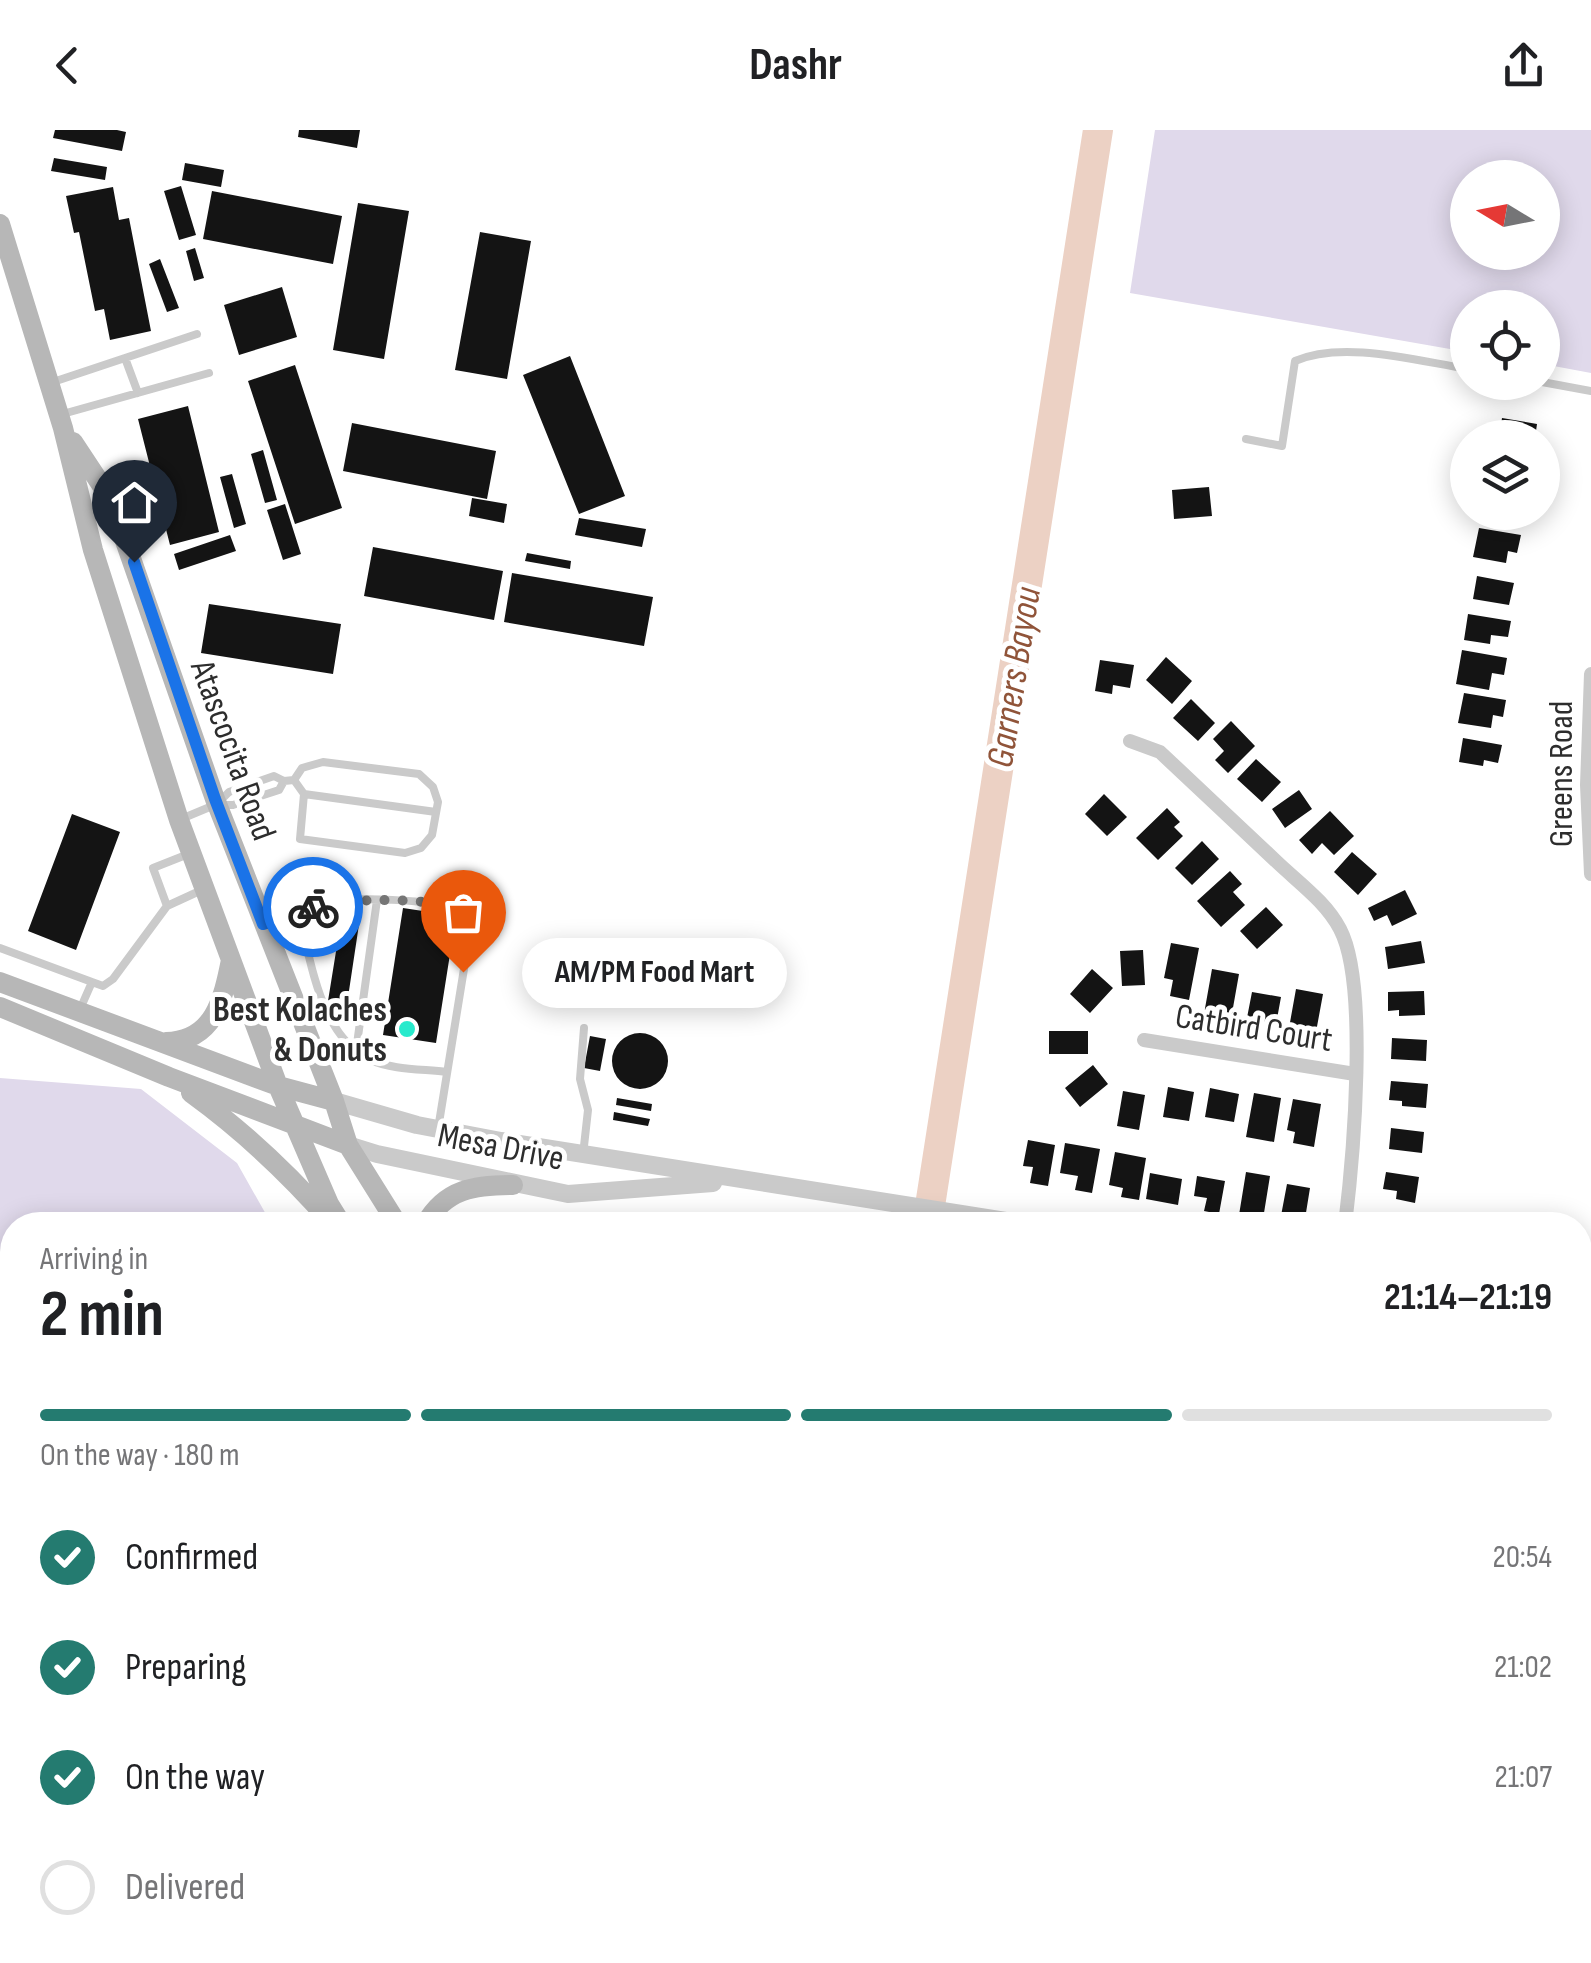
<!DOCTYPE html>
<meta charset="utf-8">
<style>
body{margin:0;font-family:"Sofia Sans Condensed",sans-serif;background:#f2f2f2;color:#202124;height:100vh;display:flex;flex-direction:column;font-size:38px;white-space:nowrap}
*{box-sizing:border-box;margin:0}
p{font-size:32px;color:#757577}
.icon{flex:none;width:55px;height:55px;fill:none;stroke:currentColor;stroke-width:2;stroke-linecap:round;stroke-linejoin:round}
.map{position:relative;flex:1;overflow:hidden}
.side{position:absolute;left:0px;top:1082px;width:1592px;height:752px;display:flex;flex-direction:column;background:#fff;border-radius:40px 40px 0 0;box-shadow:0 5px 25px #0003}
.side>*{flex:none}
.needle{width:65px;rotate:280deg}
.fabs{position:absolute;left:1450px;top:30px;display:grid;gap:20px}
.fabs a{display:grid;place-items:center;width:110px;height:110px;border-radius:50%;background:#fff;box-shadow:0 5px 25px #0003;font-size:50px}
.pin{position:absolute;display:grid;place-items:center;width:85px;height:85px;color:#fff;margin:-102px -42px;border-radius:50% 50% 50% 0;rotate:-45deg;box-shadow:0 0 10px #0007}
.pin .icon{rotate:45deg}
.courier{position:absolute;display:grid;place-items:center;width:100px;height:100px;margin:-50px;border:8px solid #1a73e8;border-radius:50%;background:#fff;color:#222;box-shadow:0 2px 12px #0007}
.bubble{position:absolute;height:70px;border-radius:35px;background:#fff;box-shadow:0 5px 25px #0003;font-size:32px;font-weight:700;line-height:70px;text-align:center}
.headline em{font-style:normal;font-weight:700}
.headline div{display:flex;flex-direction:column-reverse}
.headline{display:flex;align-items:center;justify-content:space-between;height:170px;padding:0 40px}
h1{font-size:65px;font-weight:700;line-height:75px}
.bar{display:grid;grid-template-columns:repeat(4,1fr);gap:15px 10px;align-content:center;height:120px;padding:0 40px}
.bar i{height:12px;border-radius:8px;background:#e0e0e0}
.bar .on{background:#247b70}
.bar p{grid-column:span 4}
ol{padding:0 40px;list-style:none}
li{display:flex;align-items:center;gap:30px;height:110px}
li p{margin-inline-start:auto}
li .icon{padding:10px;border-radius:50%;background:#247b70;color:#fff;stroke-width:4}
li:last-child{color:#757577}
li i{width:55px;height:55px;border:5px solid #e0e0e0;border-radius:50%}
header{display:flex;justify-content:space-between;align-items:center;height:130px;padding:0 40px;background:#fff;font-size:45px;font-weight:700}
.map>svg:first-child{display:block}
</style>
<header><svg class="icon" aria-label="back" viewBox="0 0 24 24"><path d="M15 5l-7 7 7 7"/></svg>Dashr<svg class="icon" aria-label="share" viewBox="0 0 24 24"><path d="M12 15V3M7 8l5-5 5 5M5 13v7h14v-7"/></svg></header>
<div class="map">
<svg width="1591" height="1833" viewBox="0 0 1591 1833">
<rect width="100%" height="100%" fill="#fff"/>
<path fill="#e0d9eb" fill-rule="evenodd" d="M1155,0H1591V243L1543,234L1542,178H1468L1467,222L1130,163ZM1468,48H1542V122H1468Z
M0,948L141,959L237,1033L272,1095H12V1490L0,1488Z
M0,1591H12V1822H541L547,1833H0Z"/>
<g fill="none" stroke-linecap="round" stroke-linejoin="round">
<path stroke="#ecd1c4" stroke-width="30" d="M927,1095L1098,0
M0,1509L12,1511
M644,1822L646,1833"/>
</g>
<path fill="#141414" d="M55,0H117L126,2L122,21L53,8Z
M299,0H360L357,18L298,7Z
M54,28L107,37L105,50L51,41Z
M185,33L224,40L221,57L182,50Z
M181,56L196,105L179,110L164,61Z
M113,57L119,90L129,88L151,201L110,210L104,179L95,181L79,102L74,103L66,66Z
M212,61L342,86L333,134L203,109Z
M358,73L409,81L384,229L333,220Z
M480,102L531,111L507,249L455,240Z
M195,118L204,148L194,151L186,121Z
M160,129L179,178L167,182L149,134Z
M282,157L297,207L239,225L224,175Z
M570,226L625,366L579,384L523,245Z
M295,235L342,378L295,394L248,251Z
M188,276L219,402L170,415L138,289Z
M1502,288L1537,294L1535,308H1499Z
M352,293L496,321L487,369L343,341Z
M263,320L277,370L265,373L251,324Z
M232,344L246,394L234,398L220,347Z
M1209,357L1212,386L1174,389L1172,360Z
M472,368L507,374L504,393L469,386Z
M285,374L301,424L283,430L267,380Z
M579,388L646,399L642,417L575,405Z
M1479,398L1521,405L1517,423L1508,421L1506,433L1473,427Z
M230,405L236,421L179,440L174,424Z
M373,417L503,441L494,490L364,466Z
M527,423L571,431L570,439L525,431Z
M512,443L653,467L644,516L504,492Z
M1477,446L1514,453L1509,475L1473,469Z
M209,474L341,494L333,544L201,523Z
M1468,484L1511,491L1508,507L1491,505L1490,514L1464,510Z
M1462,520L1507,528L1504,545L1492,543L1489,560L1456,554Z
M1166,527L1192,551L1172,574L1146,550Z
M1100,530L1134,535L1130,558L1113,555L1112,564L1095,561Z
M1464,563L1506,570L1503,587L1493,585L1491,598L1458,593Z
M1191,569L1215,593L1198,611L1173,588Z
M1231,591L1255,616L1228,643L1215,630L1224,621L1213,609Z
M1463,608L1502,615L1498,633L1484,630L1483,636L1459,632Z
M1256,629L1281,652L1262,672L1237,649Z
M1299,660L1312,679L1285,698L1272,679Z
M1104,664L1127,687L1107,706L1085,684Z
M1167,678L1180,692L1174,697L1183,706L1158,730L1136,708Z
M1330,681L1354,706L1334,725L1322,713L1312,724L1299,710Z
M72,684L120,702L76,820L28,801Z
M1202,711L1219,729L1192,755L1175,738Z
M1352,722L1377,744L1358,765L1334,742Z
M1230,741L1242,754L1233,762L1245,775L1221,797L1197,771Z
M1405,760L1417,784L1392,796L1387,785L1374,791L1368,778Z
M1266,777L1283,795L1257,819L1240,801Z
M343,778L361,781L347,874L328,871Z
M403,778L456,786L436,913L383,905Z
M1421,811L1425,833L1388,839L1385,817Z
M1171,813L1199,818L1189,870L1170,866L1173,850L1164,848Z
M1143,820L1145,855L1122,856L1120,821Z
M1092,839L1113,858L1090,883L1070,864Z
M1212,839L1239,844L1231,889L1204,884Z
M1296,859L1323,864L1316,902L1289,898Z
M1424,861L1425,885L1399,886V880L1388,881V862Z
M1252,862L1281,867L1277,889L1268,887L1266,896L1246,893Z
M1049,901H1088V924H1049Z
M612 931a28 28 0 1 1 56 0a28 28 0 1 1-56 0Z
M590,906L606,909L600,941L584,938Z
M1392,908L1427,910L1426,931L1391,929Z
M1093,935L1108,954L1080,977L1065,958Z
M1391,951L1428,954L1426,978L1402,976V971L1389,970Z
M1168,957L1194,962L1189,991L1163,987Z
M1210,958L1239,964L1234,992L1205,987Z
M1123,961L1145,965L1139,1000L1117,996Z
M1254,963L1281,968L1274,1012L1246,1007Z
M617,968L652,974L651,981L616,975Z
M1293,969L1321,974L1314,1017L1293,1013L1295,1002L1287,1000Z
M614,982L650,989L648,996L613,990Z
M1391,998L1424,1002L1422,1023L1389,1019Z
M1028,1010L1055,1015L1048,1056L1030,1053L1033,1037L1023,1036Z
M1065,1013L1100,1019L1092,1063L1075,1060L1078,1046L1060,1043Z
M1115,1022L1146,1028L1139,1070L1121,1067L1123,1058L1109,1055Z
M1246,1042L1270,1046L1263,1089L1239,1085Z
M1386,1042L1419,1047L1415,1073L1396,1069L1397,1061L1383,1059Z
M1150,1043L1182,1049L1178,1075L1146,1069Z
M1197,1046L1225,1051L1219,1084L1204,1081L1207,1068L1194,1066Z
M1287,1054L1310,1058L1304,1095L1280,1091Z
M1062,1822H1167L1170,1827L1161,1833H1070Z"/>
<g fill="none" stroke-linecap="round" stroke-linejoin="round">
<path stroke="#cacaca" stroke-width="8" d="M125,228L138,263
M1542,252L1591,261
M50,253L197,204
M59,285L209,243
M1246,309L1282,316L1295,231C1343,210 1417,231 1468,239
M284,651L294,650L304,664L300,709L405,723L421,718L432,705L438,672L433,657L419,644L323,632L302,638L294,650
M304,664L436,682
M181,689L217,674L229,662L274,646L284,651L279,660L233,675H221
M167,776L153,738L191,723
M298,783C312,831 319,906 371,930C392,940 424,939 447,942
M266,794C286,787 305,779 325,773C350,767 435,768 457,781C467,787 467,797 469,808L438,999
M0,818L92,852L81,877
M92,852L103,856L113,849L167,776L204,759
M356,921L377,770
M583,1025L588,980L580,949L584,898
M786,1822L794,1833
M1053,1822L1058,1833
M735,1833L739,1822"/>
<path stroke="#cacaca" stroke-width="14" d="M1591,544L1587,655L1591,744
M1130,611L1160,622C1199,659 1238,695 1277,732C1299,753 1326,772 1340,799C1369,854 1353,1030 1345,1095
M1144,910L1355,944
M1580,1180L1591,1121
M1324,1822L1333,1833
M1452,1833L1456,1822"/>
<path stroke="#cacaca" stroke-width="18" d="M334,971L417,995L501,1011L1032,1095
M348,1015L377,1024L568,1064L713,1053
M1580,1185L1591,1187"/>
<path stroke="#b7b7b7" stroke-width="20" d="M0,94L63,298L93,420L179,690L278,956L329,1074L342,1095
M73,312L110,368L215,669L334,971L348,1015L398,1095
M0,852L278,956L334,971
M0,877L169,947L348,1015
M166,912C214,911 223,870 231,830
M191,963C242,1000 289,1044 331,1092
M425,1095C445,1058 476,1055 513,1055
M874,1822L882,1833
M927,1822L935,1833"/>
</g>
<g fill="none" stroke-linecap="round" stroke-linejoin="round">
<path stroke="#767676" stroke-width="10" stroke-dasharray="0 18" d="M313,777C340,769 437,765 460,782C476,794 466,825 463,842"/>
<path stroke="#1a73e8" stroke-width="12" d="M134,432L215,669L263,794L313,777"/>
</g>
<circle fill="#28eacc" stroke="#fff" stroke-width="4" cx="407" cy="899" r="10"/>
<g text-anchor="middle" stroke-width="10" stroke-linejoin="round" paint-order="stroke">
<g font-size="35" fill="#2d2d2d" stroke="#fff">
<text transform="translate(234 620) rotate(70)" y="12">Atascocita Road</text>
<text transform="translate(1560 644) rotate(-90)" y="12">Greens Road</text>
<text transform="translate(1254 897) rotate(9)" y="12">Catbird Court</text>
<text transform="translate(501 1016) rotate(11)" y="12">Mesa Drive</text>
</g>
<g font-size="35" font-weight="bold" fill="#2d2d2d" stroke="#fff" text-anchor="end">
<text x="387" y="891">Best Kolaches<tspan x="387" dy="40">&amp; Donuts</tspan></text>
</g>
<g font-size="38" font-style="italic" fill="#905439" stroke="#fff">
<text transform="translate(1013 547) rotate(-81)" y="13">Garners Bayou</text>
</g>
</g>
</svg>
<div class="fabs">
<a><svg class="needle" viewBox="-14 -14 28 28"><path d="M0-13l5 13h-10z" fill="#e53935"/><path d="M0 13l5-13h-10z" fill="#757577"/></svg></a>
<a><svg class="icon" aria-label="locate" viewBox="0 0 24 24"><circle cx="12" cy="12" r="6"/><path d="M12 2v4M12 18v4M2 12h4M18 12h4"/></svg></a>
<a><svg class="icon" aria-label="layers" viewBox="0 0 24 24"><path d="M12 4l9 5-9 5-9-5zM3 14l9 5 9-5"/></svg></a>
</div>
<div class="pin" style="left:463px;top:842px;background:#ea580c"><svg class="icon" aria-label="bag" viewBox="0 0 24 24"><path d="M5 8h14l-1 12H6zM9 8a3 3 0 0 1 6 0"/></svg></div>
<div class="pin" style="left:134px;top:432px;background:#1f2937"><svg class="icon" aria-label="home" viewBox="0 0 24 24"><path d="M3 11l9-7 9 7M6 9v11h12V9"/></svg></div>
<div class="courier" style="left:313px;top:777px"><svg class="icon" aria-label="bike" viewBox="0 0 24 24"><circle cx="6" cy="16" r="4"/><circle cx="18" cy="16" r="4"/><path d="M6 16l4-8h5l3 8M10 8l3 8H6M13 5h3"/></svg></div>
<div class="bubble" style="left:522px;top:808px;width:265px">AM/PM Food Mart</div>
<section class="side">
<div class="headline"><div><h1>2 min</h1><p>Arriving in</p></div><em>21:14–21:19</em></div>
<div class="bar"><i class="on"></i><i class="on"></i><i class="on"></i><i></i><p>On the way · 180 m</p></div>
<ol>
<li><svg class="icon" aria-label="check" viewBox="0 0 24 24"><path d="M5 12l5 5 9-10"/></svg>Confirmed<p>20:54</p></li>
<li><svg class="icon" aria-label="check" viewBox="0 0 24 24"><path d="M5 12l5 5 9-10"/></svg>Preparing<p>21:02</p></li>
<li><svg class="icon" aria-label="check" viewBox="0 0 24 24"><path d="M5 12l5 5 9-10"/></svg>On the way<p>21:07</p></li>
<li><i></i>Delivered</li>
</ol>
</section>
</div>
